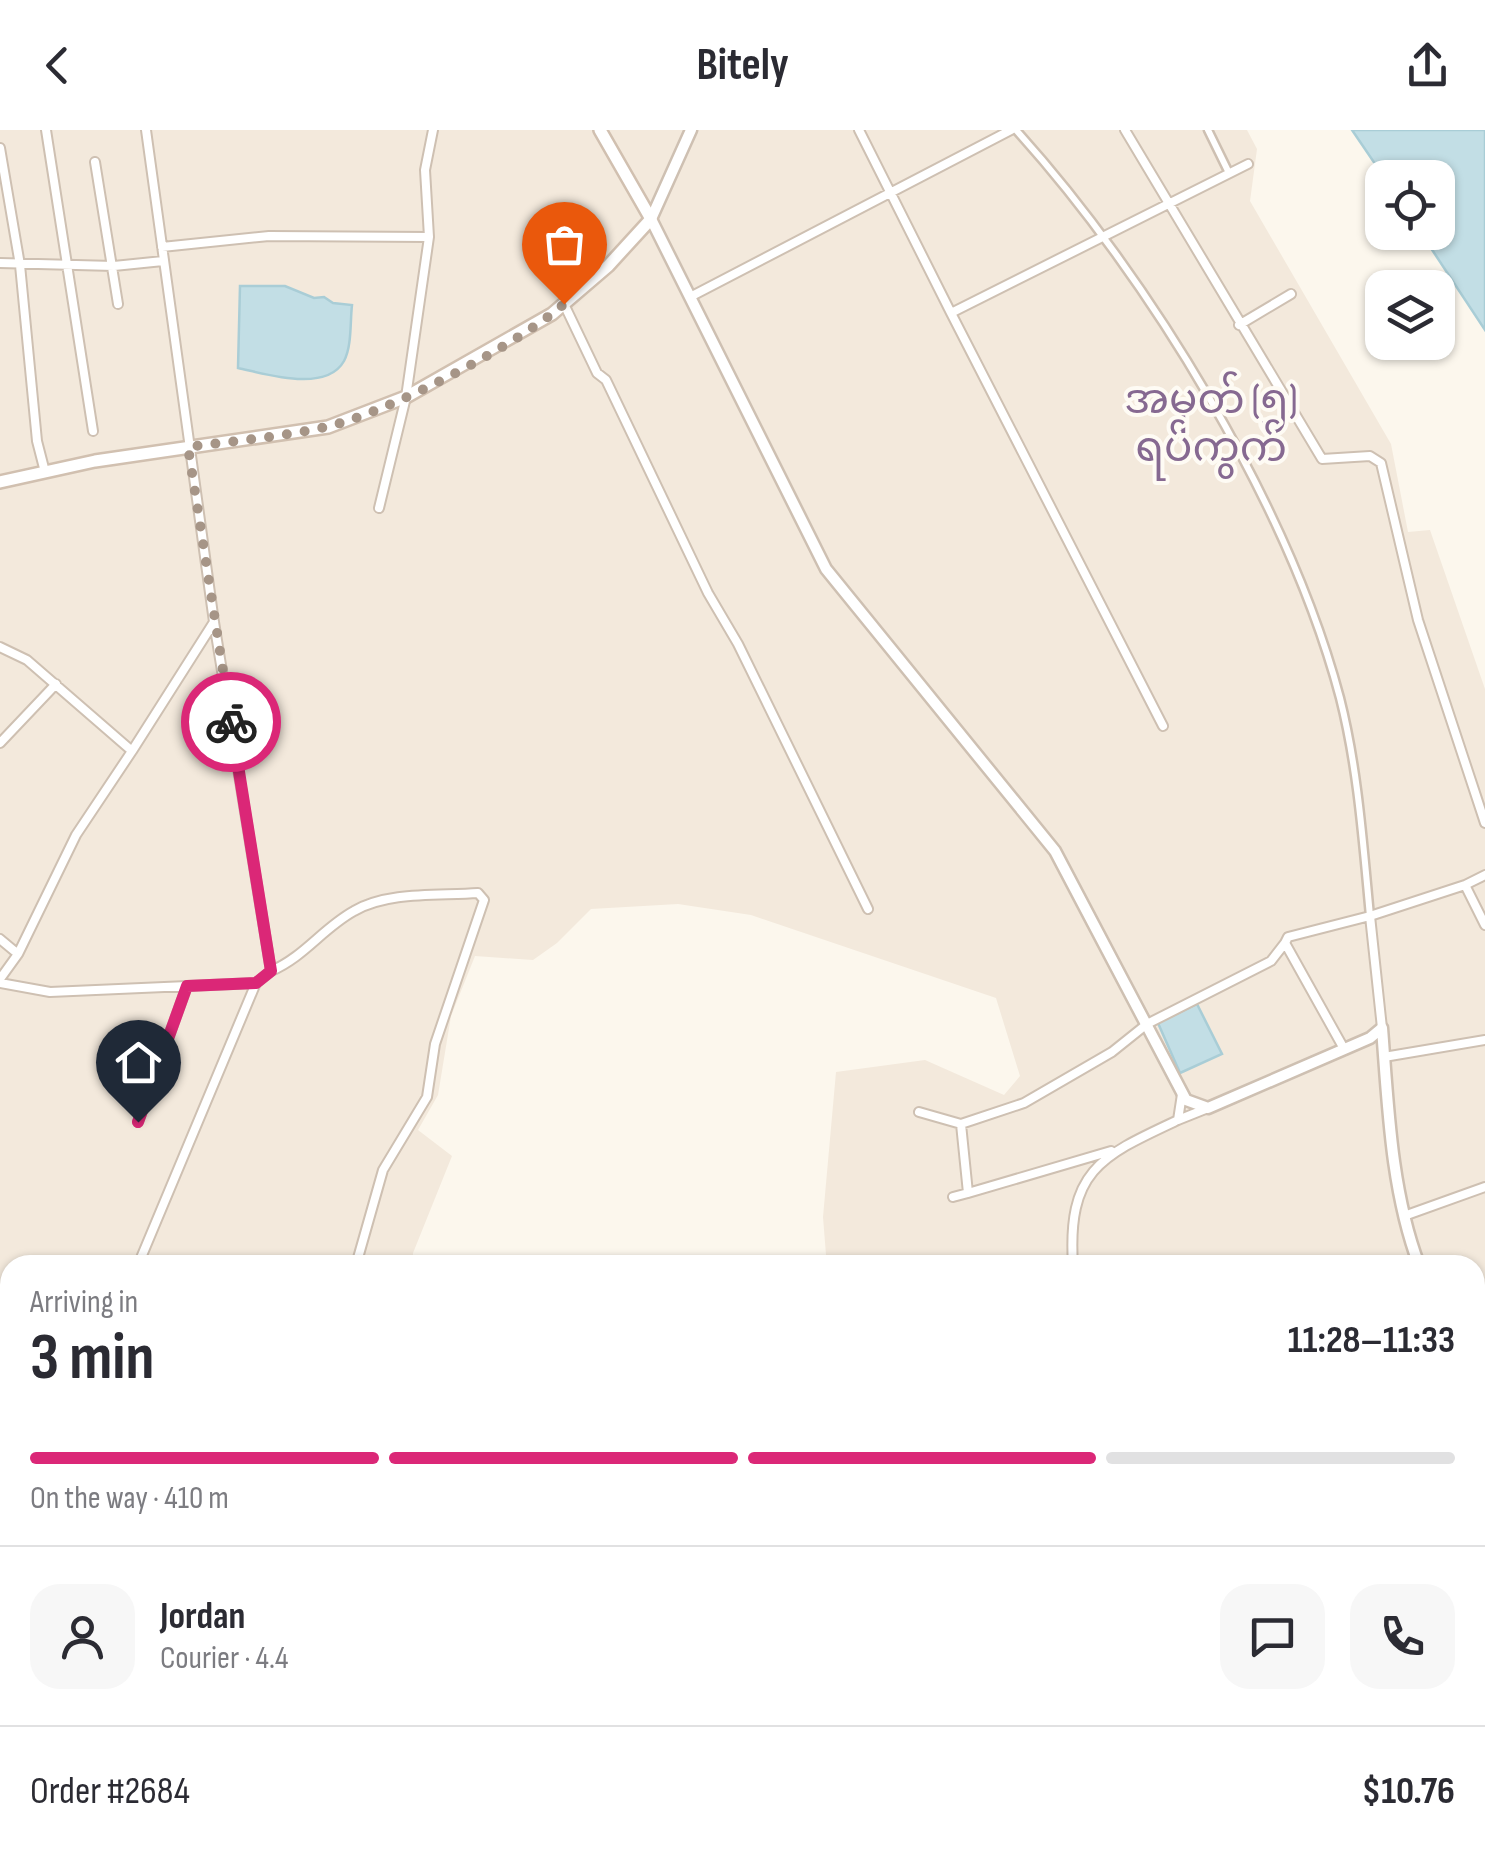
<!DOCTYPE html>
<meta charset="utf-8">
<style>
body{margin:0;font-family:"Sofia Sans Condensed","Noto Sans Myanmar",sans-serif;background:#f7f7f7;color:#2b2b33;height:100vh;display:flex;flex-direction:column;font-size:38px;white-space:nowrap}
*{box-sizing:border-box;margin:0}
p{font-size:32px;color:#7c7c81}
.icon{flex:none;width:55px;height:55px;fill:none;stroke:currentColor;stroke-width:2;stroke-linecap:round;stroke-linejoin:round}
.map{position:relative;flex:1;overflow:hidden}
.sheet{position:absolute;left:0px;top:1125px;width:1485px;height:620px;display:flex;flex-direction:column;background:#fff;border-radius:30px 30px 0 0;box-shadow:0 2px 8px #0004}
.sheet>*{flex:none}
.tools{position:absolute;left:1365px;top:30px;display:grid;gap:20px}
.tools a{display:grid;place-items:center;width:90px;height:90px;border-radius:20px;background:#fff;box-shadow:0 2px 8px #0004;font-size:50px}
.pin{position:absolute;display:grid;place-items:center;width:85px;height:85px;color:#fff;margin:-102px -42px;border-radius:50% 50% 50% 0;rotate:-45deg;box-shadow:0 0 10px #0007}
.pin .icon{rotate:45deg}
.courier{position:absolute;display:grid;place-items:center;width:100px;height:100px;margin:-50px;border:8px solid #db2777;border-radius:50%;background:#fff;color:#222;box-shadow:0 2px 12px #0007}
.headline em{font-style:normal;font-weight:700}
.headline div{display:flex;flex-direction:column-reverse}
.headline{display:flex;align-items:center;justify-content:space-between;height:170px;padding:0 30px}
h1{font-size:65px;font-weight:700;line-height:75px}
.bar{display:grid;grid-template-columns:repeat(4,1fr);gap:15px 10px;align-content:center;height:120px;padding:0 30px}
.bar i{height:12px;border-radius:8px;background:#e1e1e2}
.bar .current{background:#db2777}
.bar p{grid-column:span 4}
.line{display:flex;align-items:center;gap:25px;padding:0 30px;border-top:2px solid #e1e1e2}
.line div{flex:1}
.round{display:grid;place-items:center;flex:none;width:105px;height:105px;border-radius:30px;background:#f7f7f7}
header{display:flex;justify-content:space-between;align-items:center;height:130px;padding:0 30px;background:#fff;font-size:45px;font-weight:700}
.map>svg:first-child{display:block}
</style>
<header><svg class="icon" aria-label="back" viewBox="0 0 24 24"><path d="M15 5l-7 7 7 7"/></svg>Bitely<svg class="icon" aria-label="share" viewBox="0 0 24 24"><path d="M12 15V3M7 8l5-5 5 5M5 13v7h14v-7"/></svg></header>
<div class="map">
<svg width="1485" height="1745" viewBox="0 0 1485 1745">
<rect width="100%" height="100%" fill="#fcf7ed"/>
<path fill="#f3e9dc" d="M0,0H1247L1257,19L1250,71L1391,314L1408,402L1430,400L1485,559V1715L1475,1693V1135H808L826,1125L823,1087L836,942L925,930L1004,965L1020,946L996,868L751,785L678,774L591,779L557,813L533,830L475,826L451,886L438,965L418,1000L452,1026L413,1123V1135H10V1735H369L367,1745H0Z
M747,1735H1276L1252,1745H746Z"/>
<path fill="#c2dee5" stroke="#a9cdd6" stroke-width="2.5" d="M1352,0H1485V200L1421,103L1438,102V48L1384,47Z
M240,156H285L314,168L324,167L333,173L352,175C350,192 352,216 344,231C326,263 266,244 238,238Z
M1197,874L1222,924L1180,943L1158,893Z"/>
<g fill="none" stroke-linecap="round" stroke-linejoin="round">
<g stroke="#cec0b2" stroke-width="11">
<path id="pedestrian" d="M1016,0C1149,147 1289,376 1340,568C1358,639 1363,713 1370,786
M1208,0L1229,43"/>
</g>
<g stroke="#cec0b2" stroke-width="12">
<path id="minor" d="M46,0L93,301
M146,0L214,492L271,841C304,827 323,798 354,781C388,761 439,766 478,763L484,770L435,914L427,967L383,1040L356,1135
M859,0L951,183
M1125,0L1322,329L1370,326L1381,333L1418,490L1485,693
M0,18L20,135L37,311L45,342
M95,32L118,174
M162,117L269,106L429,107L425,40L433,0
M0,133L114,136L163,131
M690,167L1011,0
M564,174L597,243L606,250L708,463L738,514L868,779
M1239,195L1291,164
M379,378L406,267L429,107
M0,517L27,530L132,621L76,705L18,824
M1163,596L951,183L1248,34
M0,613L56,554
M132,621L214,492
M1485,745L1465,755L1485,795
M0,809L18,824L0,849
M0,853L50,862L256,853
M1382,898L1370,786L1465,755
M1343,917L1285,813L1288,807L1370,786
M1384,927L1485,910
M1182,964L1178,990L1208,978
M919,982L961,994L1024,973L1112,922L1147,894L1271,831L1285,813
M138,992L187,856
M961,994L968,1063L1111,1021
M953,1067L968,1063
M1404,1086L1485,1057
M138,1135L256,853L271,841
M1073,1135C1067,1040 1101,1026 1178,990
M0,1528L10,1499
M0,1569L10,1573
M0,1681L6,1683
M170,1745L175,1735
M879,1745L885,1735"/>
</g>
<g stroke="#cec0b2" stroke-width="15">
<path id="tertiary" d="M691,0L651,89L826,439L1055,721L1186,970L1208,978L1370,908L1382,898
M1382,898C1388,976 1391,1061 1419,1135
M1475,1257L1485,1278"/>
</g>
<g stroke="#d1c0b0" stroke-width="16">
<path id="secondary" d="M0,352L95,331L328,297L406,267L552,184L608,136L651,89L600,0"/>
</g>
<use href="#pedestrian" stroke="#fff" stroke-width="6"/>
<use href="#minor" stroke="#fff" stroke-width="8"/>
<use href="#tertiary" stroke="#fff" stroke-width="10"/>
<use href="#secondary" stroke="#fff" stroke-width="11"/>
</g>
<g fill="none" stroke-linecap="round" stroke-linejoin="round">
<path stroke="#a69587" stroke-width="10" stroke-dasharray="0 18" d="M231,592L188,317C234,311 281,307 326,297C387,283 516,216 564,174"/>
<path stroke="#db2777" stroke-width="12" d="M138,992L187,856L256,853L271,841L231,592"/>
</g>
<g text-anchor="middle" stroke-width="8" stroke-linejoin="round" paint-order="stroke">
<g font-size="42" fill="#866991" stroke="#fefbf4">
<text x="1211" y="283">အမှတ် (၅)<tspan x="1211" dy="48">ရပ်ကွက်</tspan></text>
</g>
</g>
</svg>
<div class="tools">
<a><svg class="icon" aria-label="locate" viewBox="0 0 24 24"><circle cx="12" cy="12" r="6"/><path d="M12 2v4M12 18v4M2 12h4M18 12h4"/></svg></a>
<a><svg class="icon" aria-label="layers" viewBox="0 0 24 24"><path d="M12 4l9 5-9 5-9-5zM3 14l9 5 9-5"/></svg></a>
</div>
<div class="pin" style="left:564px;top:174px;background:#ea580c"><svg class="icon" aria-label="bag" viewBox="0 0 24 24"><path d="M5 8h14l-1 12H6zM9 8a3 3 0 0 1 6 0"/></svg></div>
<div class="pin" style="left:138px;top:992px;background:#1f2937"><svg class="icon" aria-label="home" viewBox="0 0 24 24"><path d="M3 11l9-7 9 7M6 9v11h12V9"/></svg></div>
<div class="courier" style="left:231px;top:592px"><svg class="icon" aria-label="bike" viewBox="0 0 24 24"><circle cx="6" cy="16" r="4"/><circle cx="18" cy="16" r="4"/><path d="M6 16l4-8h5l3 8M10 8l3 8H6M13 5h3"/></svg></div>
<section class="sheet">
<div class="headline"><div><h1>3 min</h1><p>Arriving in</p></div><em>11:28–11:33</em></div>
<div class="bar"><i class="current"></i><i class="current"></i><i class="current"></i><i></i><p>On the way · 410 m</p></div>
<div class="line" style="height:180px"><a class="round"><svg class="icon" aria-label="person" viewBox="0 0 24 24"><circle cx="12" cy="8" r="4"/><path d="M4 21q1-7 8-7t8 7"/></svg></a><div><b>Jordan</b><p>Courier · 4.4</p></div><a class="round"><svg class="icon" aria-label="chat" viewBox="0 0 24 24"><path d="M4 5h16v11H9l-5 4z"/></svg></a><a class="round"><svg class="icon" aria-label="phone" viewBox="0 0 24 24"><path d="M5 4h4l2 5-3 2q2 4 5 5l2-3 5 2v4C11 20 4 13 5 4z"/></svg></a></div>
<div class="line" style="height:130px"><div>Order #2684</div><b>$10.76</b></div>
</section>
</div>
